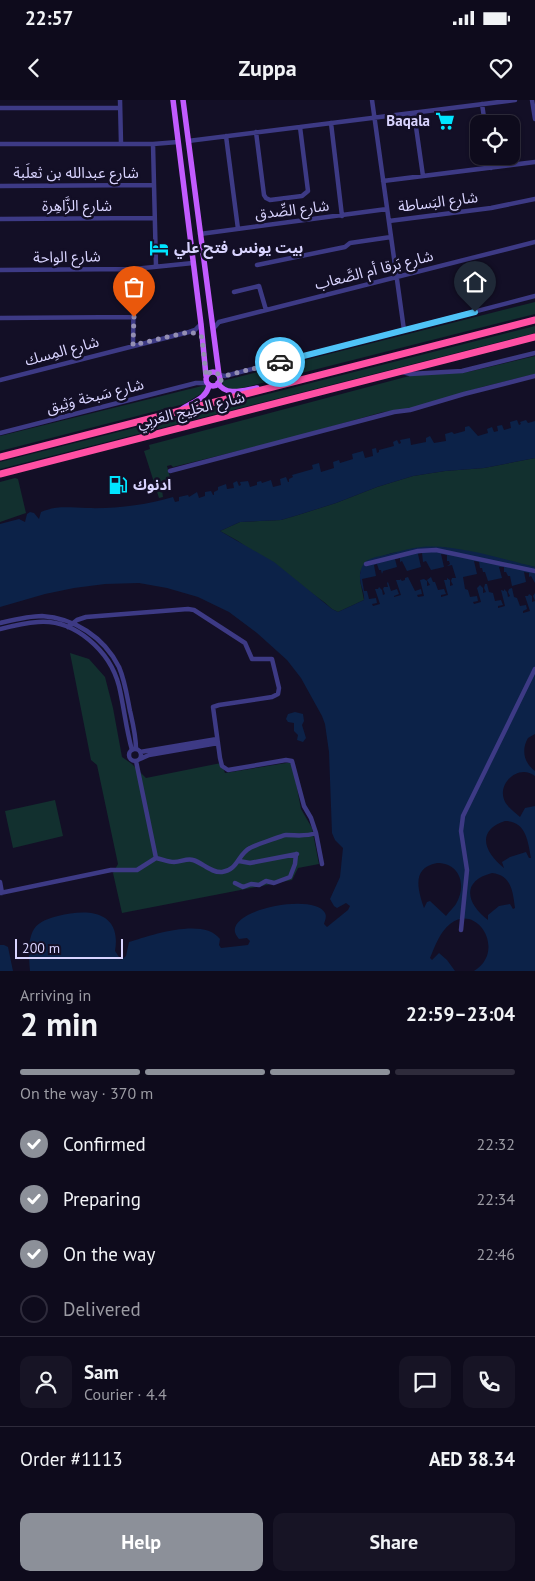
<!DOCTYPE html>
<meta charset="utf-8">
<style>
body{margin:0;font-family:"PT Sans","Noto Sans Arabic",sans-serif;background:#171425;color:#f1f3f6;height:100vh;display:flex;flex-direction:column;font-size:19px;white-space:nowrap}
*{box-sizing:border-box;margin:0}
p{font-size:16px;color:#9b9ba3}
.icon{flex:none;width:28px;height:28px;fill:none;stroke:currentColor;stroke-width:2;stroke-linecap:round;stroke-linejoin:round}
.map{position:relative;height:871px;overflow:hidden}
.sheet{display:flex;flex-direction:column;background:#0e0b1c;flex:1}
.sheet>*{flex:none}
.buttons{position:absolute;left:470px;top:15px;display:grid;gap:10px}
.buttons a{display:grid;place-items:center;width:50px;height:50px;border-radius:10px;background:#0e0b1c;box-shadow:0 1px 4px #0004,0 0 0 1px #2e2b3b;font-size:25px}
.scale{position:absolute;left:15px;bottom:12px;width:108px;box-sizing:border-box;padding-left:5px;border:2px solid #d9d4ff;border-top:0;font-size:14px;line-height:18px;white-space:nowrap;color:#d9d4ff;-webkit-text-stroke:4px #130f26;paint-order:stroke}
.pin{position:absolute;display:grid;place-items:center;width:42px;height:42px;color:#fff;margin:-51px -21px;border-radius:50% 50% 50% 0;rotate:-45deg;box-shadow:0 0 5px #0007}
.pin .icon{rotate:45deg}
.courier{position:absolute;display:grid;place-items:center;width:50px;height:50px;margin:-25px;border:4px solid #4fc3f7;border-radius:50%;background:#fff;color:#222;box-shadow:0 1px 6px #0007}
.overview em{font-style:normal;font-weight:600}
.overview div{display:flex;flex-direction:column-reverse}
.overview{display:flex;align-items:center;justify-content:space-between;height:85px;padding:0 20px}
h1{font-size:32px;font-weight:600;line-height:38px}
.bar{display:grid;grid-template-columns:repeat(4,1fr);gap:8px 5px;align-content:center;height:60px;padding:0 20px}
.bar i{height:6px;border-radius:4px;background:#2e2b3b}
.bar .selected{background:#8c9099}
.bar p{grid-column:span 4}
.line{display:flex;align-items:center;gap:12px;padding:0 20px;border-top:1px solid #2e2b3b}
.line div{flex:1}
.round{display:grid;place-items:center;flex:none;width:52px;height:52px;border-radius:10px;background:#171425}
ol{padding:0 20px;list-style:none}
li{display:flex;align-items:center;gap:15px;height:55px}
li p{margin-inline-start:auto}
li .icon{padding:5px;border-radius:50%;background:#8c9099;color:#fff;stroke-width:4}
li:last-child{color:#9b9ba3}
li i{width:28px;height:28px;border:2px solid #2e2b3b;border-radius:50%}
.cta{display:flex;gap:10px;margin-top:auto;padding:10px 20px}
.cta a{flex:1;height:58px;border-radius:10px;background:#8c9099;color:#fff;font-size:20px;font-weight:600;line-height:58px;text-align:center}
.cta a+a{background:#171425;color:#f1f3f6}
.status{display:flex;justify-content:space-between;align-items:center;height:35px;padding:0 25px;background:#0e0b1c;direction:ltr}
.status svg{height:14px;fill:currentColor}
header{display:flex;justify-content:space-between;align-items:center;height:65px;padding:0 20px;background:#0e0b1c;font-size:22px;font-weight:600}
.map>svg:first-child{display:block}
</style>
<div class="status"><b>22:57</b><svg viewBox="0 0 49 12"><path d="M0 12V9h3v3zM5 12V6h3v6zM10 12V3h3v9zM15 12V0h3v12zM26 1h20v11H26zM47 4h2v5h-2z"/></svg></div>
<header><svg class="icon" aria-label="back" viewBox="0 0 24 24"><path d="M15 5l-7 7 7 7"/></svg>Zuppa<svg class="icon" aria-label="heart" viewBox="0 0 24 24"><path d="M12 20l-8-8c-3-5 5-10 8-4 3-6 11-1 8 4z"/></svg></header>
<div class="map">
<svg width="535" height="871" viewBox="0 0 535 871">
<rect width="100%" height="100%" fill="#130f26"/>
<path fill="#12302f" d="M535,202V214L234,290L223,287L222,281Z
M535,226V233L0,369V362Z
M535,256V274L482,287L411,309L383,312L287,339L173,367L171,365L167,366L171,381L161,384L163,397L159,398L144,351L150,349L149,345L413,275L468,272Z
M206,285L207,290L184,304L0,351V336Z
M535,358V467L442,447L392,453L367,461L360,473V480L364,500L338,512L332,509L324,502L238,441L220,431L240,422L281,420L298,415L336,403L377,387L413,376L445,371L484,368Z
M15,378L18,379L26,413L0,422V382Z
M70,553L89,559L105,577L113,608L122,657L132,664L146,678L221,663L225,673L292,662L301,709L312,728L319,764L298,768L292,780L122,813L113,773L118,764L97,665L91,660Z
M55,700L63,736L13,748L5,711Z"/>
<path fill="#0c2248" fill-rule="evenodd" d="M517,320L519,325L521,324L520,322L526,320L528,323L535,321V358L484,368L445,371L413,376L377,387L336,403L298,415L281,420L240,422L220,431L274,462L332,509L338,512L364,500C365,489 356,481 362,467C365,458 377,457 385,455C397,452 410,448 422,447C455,444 502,459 535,467V634L528,638C521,650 524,663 535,671V676C517,662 492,688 508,706C511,710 516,713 520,717L525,708L535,706V871H474C507,851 477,802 450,824C440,832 435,846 430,858L432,860L439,853L447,860L455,871H30C29,857 27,841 34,829C39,821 50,818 58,816C88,808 122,811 115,851L121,860L126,856L129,842C151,835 204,817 220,839L219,845L221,848L248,845L250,841L247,838L239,839C213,812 314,791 325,813C327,817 325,820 324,824L327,827L348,810L350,806L346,803L337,808L334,806L330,799L340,777L343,748L335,740L332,733L329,652L325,624L322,616L301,578L287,560L257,533L229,512L198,497L167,488L139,483L105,484L74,488L45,494L0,507V424L19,419L25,422L27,414L30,412L34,413L39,419L41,412C58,405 70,408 87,408C114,409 147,405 173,397L175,402L179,401V397L188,395L189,397L197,392L199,398L205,396V392L211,391L213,395H214V392L218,390V387L226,384L227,389L234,388L233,383L237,381L239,386L241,385L240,382L248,381L250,387L257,385V382L261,381L262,383L271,380L273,387L281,385L280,379L286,377L288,382H289V379L293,377L292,375L313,369L312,365L319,363L321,372L334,368L333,362L339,360L340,363L353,359L352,354L363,351L365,358L373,356L372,349L376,348L377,353L379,352V350L394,346L393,342L397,340L399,344L401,343L400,340L410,338L411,345L426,342V338L430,336L434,343L446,341L445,334L452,332L454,334L465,331V327L469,326L478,336L488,333L487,329L492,327L494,332L498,331L497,326L502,325L504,330L511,328L510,322ZM505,721C526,721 528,741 531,758H529L526,752L510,757L502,762L504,768C485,753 475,731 505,721ZM437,763C460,763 467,785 456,804C454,807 449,812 446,816L430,801L427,802L424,808C418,790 411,768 437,763ZM492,773C512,775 513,793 515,808L513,809L510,804L499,806L488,815V820C466,803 461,781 492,773Z
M295,612L303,614L304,621L302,625L306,638L303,642L297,640L298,635L294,631V623L288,622L286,619L288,614Z
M0,845H4L8,847L13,871H0Z"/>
<path fill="#130f26" d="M422,453L423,462L426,461L431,470L444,467L441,454L447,455V461H449L450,464L447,466L452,465L456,478H452L451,481L453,485L450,486V480L447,478V480H444L448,495L441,497V495L446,494L444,489L438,490L435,482H433L431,477L427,480L430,485L427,486V481L424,479L420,480L424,496L418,497L417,495L422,494L421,489L415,491L408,477L405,478V480L402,481L400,479V480H396L401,495L394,497V496L399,494L397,489L391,491L388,482L387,483L388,487H384L383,489L385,494L383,495L382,490L379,487L378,489H375L380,504L373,506L372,504L377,503L376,498L369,499L367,491H364L362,479L376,476L374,465L377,464L379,470H381L382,474L383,471L397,467L395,459L400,458V462L402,461L407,471L421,467L418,454Z
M474,461L479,462L480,468H482L483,472H485L488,481L502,478L499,467H504V472H506L508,476H510L512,486L526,482L524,472L529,473V477L531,476L535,483V493L533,496L535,501L532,502V496L529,494L528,496H525L530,511L523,513V511L527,509L526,505L520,506L517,498L514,497L512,488L509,489L508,492L510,496L508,497L507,492L504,489V491L501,490L505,506L498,508V506L503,505L501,500L495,501L493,493L489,492L487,484H485L484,488L486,492L483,493V488L480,485L477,488L481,502L474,504L473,502L478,501L477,496L470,497L468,490L465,489L463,477L477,474Z"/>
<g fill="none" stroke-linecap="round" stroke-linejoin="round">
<path stroke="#3d3a85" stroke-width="4.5" d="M120,0L121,43
M372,0L404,230
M532,0L535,19
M482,4L485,24
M0,8H119
M414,13L423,76
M331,23L342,116
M256,32L264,95L266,98L270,100L302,96L308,91L300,27
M226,36L238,129
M188,41L515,0
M0,44H153L178,42
M153,44L156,166
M490,56L491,68
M383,81L535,62
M0,86L153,85
M0,119L154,118
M389,121L491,108L535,99
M200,134L387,109
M257,165L345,147L350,143L391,137
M0,170L134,169L193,163
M234,192L259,186L266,210
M0,218L134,217
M213,229L219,222L535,142
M133,245L134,169
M403,272L410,274L462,271L535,253
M219,275L225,276L535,196
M0,280L189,232L195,230L201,224
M0,333L196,283H207
M170,371L394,312L410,310L464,294L535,276
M366,464L418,451L436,450L535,471
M0,523C13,520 29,516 42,516C74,518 104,537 119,567C125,581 127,596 130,611C133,624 136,636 136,649
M68,527L77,520L86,517L188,509L194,510L245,543L252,559H272L279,588L278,594L272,597L219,605L213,607L220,658L222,666L228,670L286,660L292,661L304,706L311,718L316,733L322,764
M0,529C12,526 25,523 38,522C75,519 110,551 119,586C124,607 126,629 132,650
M129 655a6 6 0 1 1 12 0a6 6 0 1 1-12 0Z
M140,652L217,639
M140,659L149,655L218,643
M136,661L156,758
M239,761L250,763L297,754
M0,782L2,793
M235,783L243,787L251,784L259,785L266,781L274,783L290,777L295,764L296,754
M0,793L111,770H137L156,758C162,759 168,762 174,762C181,762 187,758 193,760C203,763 211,773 222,772C238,770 238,754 250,748C253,746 284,735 286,735C297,735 305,737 316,733
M461,830L467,770L461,731L463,716L535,569"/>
<path stroke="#c25bff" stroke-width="5.5" d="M173,0L201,224L206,276
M183,0L219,275
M206 279a7 7 0 1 1 14 0a7 7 0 1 1-14 0Z
M218,283C226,297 244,290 257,288
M182,309C193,302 207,298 209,285"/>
<path stroke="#ff4fa3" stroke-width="7" d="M0,357L535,220
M0,374L535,237"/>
</g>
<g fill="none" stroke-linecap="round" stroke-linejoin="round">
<path stroke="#948fb3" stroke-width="5" stroke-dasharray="0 9" d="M134,217L133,245L189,232L197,234L202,237L206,276L208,273L216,272L219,275L220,281L228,275L280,262"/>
<path stroke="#4fc3f7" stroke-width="6" d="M280,262L475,212"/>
</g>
<defs>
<g id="supermarket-bare" transform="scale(1.5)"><path d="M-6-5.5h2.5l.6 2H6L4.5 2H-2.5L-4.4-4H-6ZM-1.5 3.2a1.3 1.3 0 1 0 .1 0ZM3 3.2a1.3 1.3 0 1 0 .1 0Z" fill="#00e5ff" stroke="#130f26" stroke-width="2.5" paint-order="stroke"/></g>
<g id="hotel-bare" transform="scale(1.5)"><path d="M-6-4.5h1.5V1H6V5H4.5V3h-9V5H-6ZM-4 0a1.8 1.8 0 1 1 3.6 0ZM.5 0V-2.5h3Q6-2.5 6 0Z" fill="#00e5ff" stroke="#130f26" stroke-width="2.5" paint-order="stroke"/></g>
<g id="fuel-bare" transform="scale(1.5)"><path d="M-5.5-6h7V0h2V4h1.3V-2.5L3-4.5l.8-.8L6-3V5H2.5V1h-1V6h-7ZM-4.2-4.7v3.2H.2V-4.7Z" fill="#00e5ff" stroke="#130f26" stroke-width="2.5" paint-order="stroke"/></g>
</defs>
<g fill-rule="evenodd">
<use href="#supermarket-bare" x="445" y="21"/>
<use href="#hotel-bare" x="159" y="148"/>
<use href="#fuel-bare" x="118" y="385"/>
</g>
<g text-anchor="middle" stroke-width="5" stroke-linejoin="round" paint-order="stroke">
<g font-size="15" font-weight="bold" fill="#d9d4ff" stroke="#130f26" text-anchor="start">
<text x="430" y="26" text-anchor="end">Baqala</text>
<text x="174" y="153">بيت يونس فتح علي</text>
<text x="133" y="390">ادنوك</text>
</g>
<g font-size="15" fill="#d9d4ff" stroke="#130f26">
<text x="76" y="78">شارع عبدالله بن ثعلَبة</text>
<text transform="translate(438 102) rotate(-7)" y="5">شارع البَساطة</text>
<text x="77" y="111">شارع الزَّاهِرة</text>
<text transform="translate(292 110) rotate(-7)" y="5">شارع الصِّدق</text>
<text transform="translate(67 157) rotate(-1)" y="5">شارع الواحة</text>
<text transform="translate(374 170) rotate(-14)" y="5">شارع بَرقا أم الصَّعاب</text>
<text transform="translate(62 251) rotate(-15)" y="5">شارع المِسك</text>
<text transform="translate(95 296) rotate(-14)" y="5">شارع سَبخة وَثِيق</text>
<text transform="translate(191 310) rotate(-14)" y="5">شارع الخَلِيج العَربِي</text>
</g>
</g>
</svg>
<div class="buttons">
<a><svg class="icon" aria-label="locate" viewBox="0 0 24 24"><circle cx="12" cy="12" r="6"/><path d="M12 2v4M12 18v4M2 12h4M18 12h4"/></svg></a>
</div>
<div class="scale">200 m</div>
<div class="pin" style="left:134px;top:217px;background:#ea580c"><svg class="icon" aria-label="bag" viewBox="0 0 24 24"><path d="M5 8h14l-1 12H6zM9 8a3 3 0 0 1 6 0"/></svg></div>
<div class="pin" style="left:475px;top:212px;background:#1f2937"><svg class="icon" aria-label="home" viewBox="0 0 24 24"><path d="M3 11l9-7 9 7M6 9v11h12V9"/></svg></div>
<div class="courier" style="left:280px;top:262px"><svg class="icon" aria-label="car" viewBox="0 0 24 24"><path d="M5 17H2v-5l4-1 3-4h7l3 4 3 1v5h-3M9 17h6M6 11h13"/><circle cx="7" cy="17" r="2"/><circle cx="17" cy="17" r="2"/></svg></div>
</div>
<section class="sheet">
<div class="overview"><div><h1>2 min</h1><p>Arriving in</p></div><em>22:59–23:04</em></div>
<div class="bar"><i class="selected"></i><i class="selected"></i><i class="selected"></i><i></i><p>On the way · 370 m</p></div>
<ol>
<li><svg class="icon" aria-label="check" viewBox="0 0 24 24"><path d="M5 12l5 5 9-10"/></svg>Confirmed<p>22:32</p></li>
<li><svg class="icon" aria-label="check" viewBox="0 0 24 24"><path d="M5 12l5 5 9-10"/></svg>Preparing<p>22:34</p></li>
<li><svg class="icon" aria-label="check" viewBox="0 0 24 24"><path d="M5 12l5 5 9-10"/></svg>On the way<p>22:46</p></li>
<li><i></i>Delivered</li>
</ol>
<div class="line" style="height:90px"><a class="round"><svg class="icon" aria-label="person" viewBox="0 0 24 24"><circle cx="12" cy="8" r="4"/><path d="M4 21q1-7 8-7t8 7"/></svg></a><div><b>Sam</b><p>Courier · 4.4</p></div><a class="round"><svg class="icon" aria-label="chat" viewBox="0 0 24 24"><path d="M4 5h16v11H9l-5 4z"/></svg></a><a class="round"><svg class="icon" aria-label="phone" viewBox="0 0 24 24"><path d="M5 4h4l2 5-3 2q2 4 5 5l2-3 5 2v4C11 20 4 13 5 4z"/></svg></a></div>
<div class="line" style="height:65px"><div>Order #1113</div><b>AED 38.34</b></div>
<div class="cta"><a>Help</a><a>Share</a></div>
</section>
